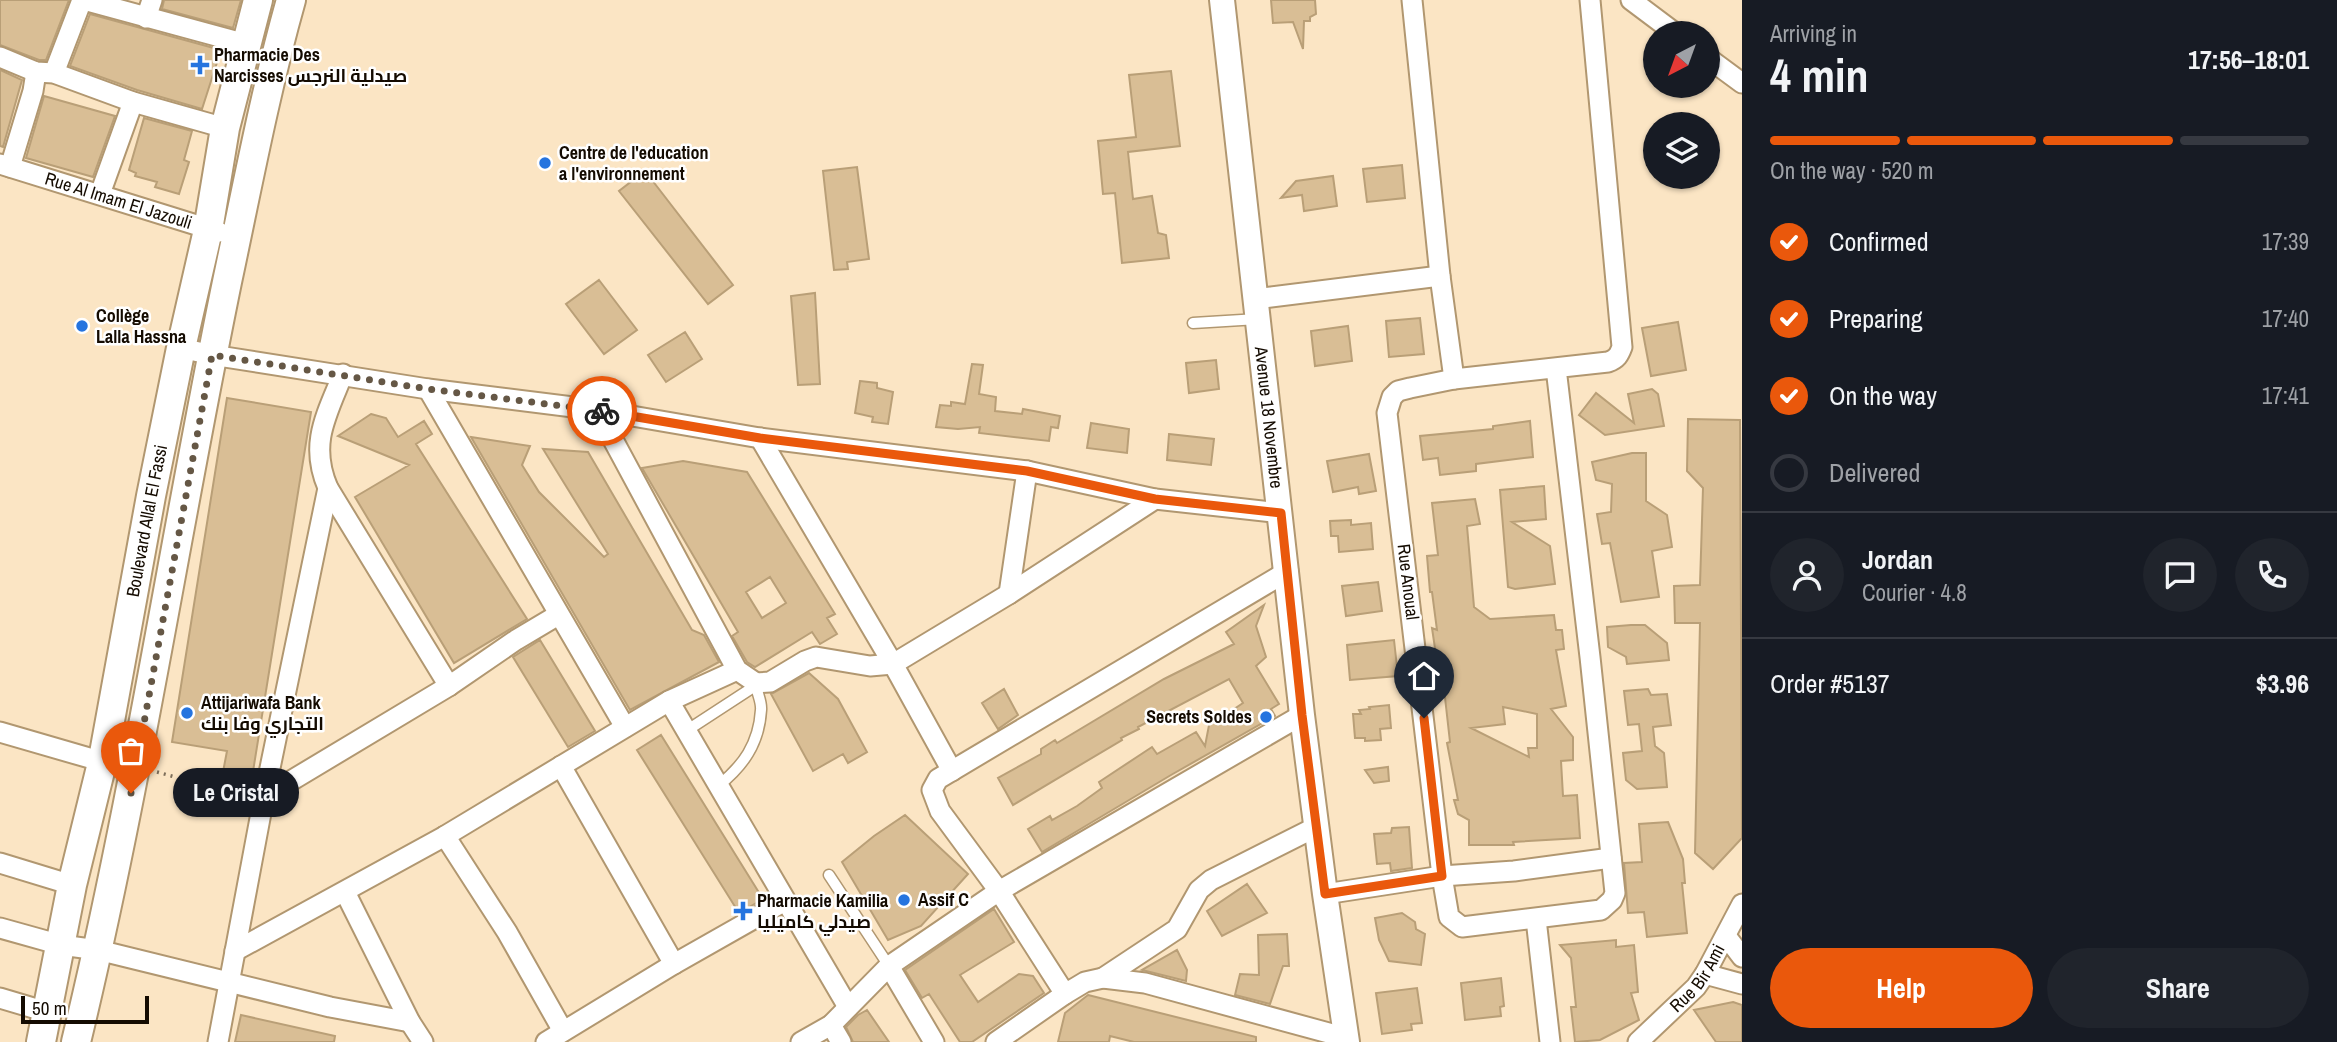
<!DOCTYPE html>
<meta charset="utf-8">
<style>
body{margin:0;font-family:"Archivo Narrow",Cairo,sans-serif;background:#20242c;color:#f1f3f6;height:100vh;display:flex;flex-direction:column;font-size:26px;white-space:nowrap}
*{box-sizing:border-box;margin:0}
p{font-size:23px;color:#9ea1a6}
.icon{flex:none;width:38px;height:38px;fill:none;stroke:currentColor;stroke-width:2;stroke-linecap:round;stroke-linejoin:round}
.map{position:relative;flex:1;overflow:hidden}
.sheet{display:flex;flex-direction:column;background:#171b24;width:595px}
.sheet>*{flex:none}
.needle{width:46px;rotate:221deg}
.controls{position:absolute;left:1643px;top:21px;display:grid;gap:14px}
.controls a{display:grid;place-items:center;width:77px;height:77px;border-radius:50%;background:#171b24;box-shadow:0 2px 5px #0004;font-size:35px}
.scale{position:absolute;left:21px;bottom:18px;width:128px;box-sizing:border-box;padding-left:7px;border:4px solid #140b01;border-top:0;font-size:19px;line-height:24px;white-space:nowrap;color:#140b01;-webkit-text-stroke:5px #fff;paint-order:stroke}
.pin{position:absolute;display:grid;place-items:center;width:60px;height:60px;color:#fff;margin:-72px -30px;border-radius:50% 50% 50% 0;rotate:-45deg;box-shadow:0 0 7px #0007}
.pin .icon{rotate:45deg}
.courier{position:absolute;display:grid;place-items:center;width:70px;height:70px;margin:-35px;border:5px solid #ea580c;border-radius:50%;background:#fff;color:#222;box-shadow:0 2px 9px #0007}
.bubble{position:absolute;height:49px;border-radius:24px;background:#171b24;box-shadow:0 2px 5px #0004;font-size:23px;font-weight:800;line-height:49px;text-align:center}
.summary em{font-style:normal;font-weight:800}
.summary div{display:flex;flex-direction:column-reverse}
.summary{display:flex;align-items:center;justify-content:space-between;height:119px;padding:0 28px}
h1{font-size:46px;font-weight:800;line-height:52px}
.bar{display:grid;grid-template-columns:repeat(4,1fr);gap:10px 7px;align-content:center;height:84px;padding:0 28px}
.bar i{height:9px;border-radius:5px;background:#363941}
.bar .active{background:#ea580c}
.bar p{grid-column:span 4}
.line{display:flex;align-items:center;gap:18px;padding:0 28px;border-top:2px solid #363941}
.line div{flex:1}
.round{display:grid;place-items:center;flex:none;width:74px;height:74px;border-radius:37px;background:#20242c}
ol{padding:0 28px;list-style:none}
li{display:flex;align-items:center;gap:21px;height:77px}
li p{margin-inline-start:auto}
li .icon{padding:7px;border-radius:50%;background:#ea580c;color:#fff;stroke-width:4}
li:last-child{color:#9ea1a6}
li i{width:38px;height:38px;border:4px solid #363941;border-radius:50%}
.cta{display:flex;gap:14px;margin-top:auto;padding:14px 28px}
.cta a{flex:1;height:80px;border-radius:42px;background:#ea580c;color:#fff;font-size:28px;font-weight:800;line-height:80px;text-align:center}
.cta a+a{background:#20242c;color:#f1f3f6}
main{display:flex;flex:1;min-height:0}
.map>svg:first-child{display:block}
</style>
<main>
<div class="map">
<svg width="1742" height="1042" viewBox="0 0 1742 1042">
<rect width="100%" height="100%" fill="#fbe5c4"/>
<path fill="#d9be95" stroke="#b99f77" stroke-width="2" fill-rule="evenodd" d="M0,0H69L46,60H39L0,45Z
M164,0H241L233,28L162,9Z
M1271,0H1315L1316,14L1310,17V21H1304L1303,49L1293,22L1273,23Z
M90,14L221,50L202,109L137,90L70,66Z
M0,70L22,80L3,147L0,146Z
M1171,71L1180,146L1128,152L1133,199L1152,196L1158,233L1166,235L1169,258L1122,263L1115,193L1103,194L1098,141L1136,137L1129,75Z
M44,96L115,116L93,177L26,158Z
M144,118L192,131L184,160L189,162L179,194L155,187L157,182L135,176L136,173L129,170Z
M1402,165L1405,198L1367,202L1363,169Z
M857,167L869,259L847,262L848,269L834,270L823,171Z
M645,171L733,285L708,304L619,191Z
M1333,176L1337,206L1304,211L1302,195L1281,198L1296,181Z
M599,280L637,330L604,354L566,304Z
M815,293L820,384L798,385L791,296Z
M1420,318L1424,354L1389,357L1386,321Z
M1678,322L1686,370L1651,376L1642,328Z
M1348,326L1352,361L1315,366L1311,331Z
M685,332L702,359L666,382L648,355Z
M1216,360L1219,389L1189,393L1186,363Z
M972,364L983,365L979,394L996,397L995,411L1022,414L1023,409L1060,416L1058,428L1051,427L1049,441L979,433L980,427L958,429L936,427L940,405L951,406V402L965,404Z
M860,381L877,383V388L893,392L888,424L872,422L873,417L855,413Z
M1652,389L1658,394L1664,426L1605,435L1579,415L1596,393L1634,423L1628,394Z
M227,398L311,412L250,790L223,772L227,751L172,742Z
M371,414L386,418L398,437L424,421L432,434L416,444L527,619L454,663L355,497L409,465L338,436Z
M1688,419L1740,420L1742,838L1713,869L1695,853L1700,623H1675L1674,586L1700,585L1703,488L1687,471Z
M1530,421L1533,457L1476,464V471L1440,475L1438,458L1423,460L1420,436L1493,429V426Z
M1091,423L1129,429L1127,453L1087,448Z
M1169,434L1214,439L1211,465L1167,460Z
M471,437L530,446L522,465L539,492L604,557L608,554L543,449L588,452L692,630L704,635L719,662L630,710Z
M1632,453H1646V501L1667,515L1672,547L1652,551L1659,597L1621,602L1610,543L1602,544L1597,514L1611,512L1612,484L1596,480L1592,462Z
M1369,454L1376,491L1359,494L1358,487L1333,492L1327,461Z
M683,461L747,472L835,614L827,618L837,634L820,644L812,632L755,667L747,662L732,636L738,632L642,468ZM770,577L786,603L762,618L746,592Z
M1544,486L1546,519L1512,522L1550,546L1555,584L1515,589L1508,587L1500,490Z
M1475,499L1480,524L1467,526L1474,607L1490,619L1554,615L1556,630H1562L1564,649L1556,650L1566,706L1551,709L1573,737V760L1561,761L1563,796L1577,795L1580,838L1513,842L1514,845H1469V820L1458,814L1454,800H1458L1447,743L1450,742L1441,662H1437L1432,628L1437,630L1432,592H1430L1427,556L1438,555L1432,503ZM1503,707L1537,714V748H1528L1529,757L1471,728L1505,724Z
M1351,520V525L1371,523L1373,549L1339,552L1338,536H1331L1330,521Z
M1378,582L1382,611L1346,616L1342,586Z
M1264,605L1256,626L1266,657L1256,666L1279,704L1271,709L1275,716L1171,775L1042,852L1028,829L1050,816L1052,820L1077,806L1102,788L1099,782L1152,747L1157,754L1196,732L1205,746L1210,720L1228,713L1243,703L1229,679L1138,727L1139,729L1121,738L1122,740L1013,805L998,778L1041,754V749L1055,740L1057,743L1164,679L1234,644L1226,632Z
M1631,625H1645L1667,643L1669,660L1627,664L1626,657L1608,647L1607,627Z
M540,640L595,731L568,747L513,657Z
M1394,640L1398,676L1350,680L1347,645Z
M809,673L838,699L867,752L848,763L843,754L813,771L771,694Z
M1004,689L1018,715L998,729L982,703Z
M1648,689L1651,695L1667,694L1671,725L1653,727L1655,746L1664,753L1667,787L1637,789L1626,780L1623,753L1642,751L1639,724L1628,725L1624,691Z
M1389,705L1391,728L1380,729L1381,740L1365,741V738H1355L1353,714H1361L1359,710L1370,709L1369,707Z
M661,735L763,899L739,913L637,750Z
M1388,767L1389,781L1374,783L1365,770Z
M905,815L968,874L921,926L888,940L842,862L874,836Z
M1668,822L1683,859L1685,883H1682L1687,933L1647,937L1644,912L1628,913L1624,863L1642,862L1639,824Z
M1409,827L1412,868L1391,871L1390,863L1377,864L1374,834L1391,833L1392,828Z
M1247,884L1267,913L1222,936L1207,911Z
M994,909L1014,942L960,975L978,1002L1019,974L1033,976L1044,993L972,1042H960L929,994L922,998L905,970Z
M1402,913L1415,922L1416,929L1425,934L1421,965L1389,961L1379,940L1375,918Z
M1287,934L1289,966H1283L1270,1004L1235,995L1240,974L1259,975L1258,935Z
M1616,940V947L1634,945L1638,992L1631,993L1639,1020L1600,1040L1575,1042L1571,1007H1576L1571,958L1560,945Z
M1177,950L1187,970L1186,981L1142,970Z
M1501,978L1504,1006L1500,1007L1501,1016L1465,1020L1461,983Z
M1417,988L1422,1023L1411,1024L1412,1030L1382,1034L1376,993Z
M1088,995L1256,1037V1042H1134L1110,1036L1109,1042H1058L1065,1013Z
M1733,1002L1742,1005V1042H1716L1694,1010Z
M867,1010L889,1042H853L846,1027L858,1015Z
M241,1015L335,1036L334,1042H235Z"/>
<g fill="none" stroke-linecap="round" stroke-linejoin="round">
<g stroke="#b19770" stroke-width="13">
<path id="service" d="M1193,323L1258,319
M686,731L755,686
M718,786C743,766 759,744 761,710C762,701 756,692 756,683
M829,875L889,966"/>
</g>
<g stroke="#b19770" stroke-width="23">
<g id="minor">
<path d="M84,0L246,44"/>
<path d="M1412,0L1440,276L1454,379"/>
<path d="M1631,0L1675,33"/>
<path d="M146,18L152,0"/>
<path d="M0,57L36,72L54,73L133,102L225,128"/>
<path d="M1708,58L1742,83"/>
<path d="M54,73L82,0"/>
<path id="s1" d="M0,164L219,232"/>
<path d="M10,167L33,91L36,72"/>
<path d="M100,194L133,102"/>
<path d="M1255,299L1440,276"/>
<path d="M181,348L212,355L428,389L597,410L760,438L1027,471L1155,499L1281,513"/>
<path d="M1556,368L1590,657L1615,893L1612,900L1601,910L1462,927L1449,917L1442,876L1387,413L1392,397L1398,391L1410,388L1454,379L1608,362C1617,359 1619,355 1622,347L1590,0"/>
<path d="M343,374C326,416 309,444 328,488L449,686"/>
<path d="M428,389L625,727"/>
<path d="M597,410L737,670L756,683L770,682L805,661L816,657L870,666L893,664L1009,594L1155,499"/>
<path d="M760,438L893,664L952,771"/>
<path d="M1009,594L1027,471"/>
<path d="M669,701L848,1007"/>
<path d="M0,732L93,759L137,767"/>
<path d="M561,766L674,964"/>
<path d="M264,797L449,686L516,640L558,615"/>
<path d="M445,836L507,932L563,1031"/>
<path d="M0,863L72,885"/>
<path d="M345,892L410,1022L423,1042"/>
<path d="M1325,894L1442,876L1514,871L1611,858"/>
<path d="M1536,919L1550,1042"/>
<path d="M0,928L61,945L98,950L330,1007L410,1022"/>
<path d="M1726,936L1742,957"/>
<path d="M235,951L445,836L669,701L737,670"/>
<path d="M889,966L934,1042"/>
<path d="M1705,974L1742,984"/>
<path d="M1103,978L1177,929L1199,890L1211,880L1316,827"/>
<path d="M1065,994L999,891L940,811L932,790L938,779L1288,571"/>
<path d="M0,998L47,1012"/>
<path d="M831,1025L841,1042"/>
<path d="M218,1042L264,797L328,488"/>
<path d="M546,1042L674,964L785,901"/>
<path d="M801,1042L831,1025L889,966L999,891L1302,715"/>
<path d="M996,1042L1065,994L1085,982L1103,978L1145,983L1347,1038"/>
<path id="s2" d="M1638,1042L1696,987L1705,974L1742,904"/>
</g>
</g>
<g stroke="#b19770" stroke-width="28">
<g id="tertiary">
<path id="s3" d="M1222,0L1302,715L1325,894L1347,1042"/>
</g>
</g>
<g stroke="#b19770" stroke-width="32">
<g id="secondary">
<path id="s4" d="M41,1042L72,885L103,759L151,496L181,348L208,230L225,128L258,0"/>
<path d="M76,1042C137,790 175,535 227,282C247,188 265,92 291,0"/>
</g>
</g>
<path stroke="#7d6e5a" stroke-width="3.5" stroke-dasharray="2 5" stroke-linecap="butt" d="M157,772L175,777"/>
<use href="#service" stroke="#fff" stroke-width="10"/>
<use href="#minor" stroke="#fff" stroke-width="19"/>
<use href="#tertiary" stroke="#fff" stroke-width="24"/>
<use href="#secondary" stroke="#fff" stroke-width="28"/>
</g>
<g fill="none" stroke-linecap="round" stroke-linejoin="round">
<path stroke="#655745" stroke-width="7" stroke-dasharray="0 12.6" d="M131,793L212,355L428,389L602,411"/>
<path stroke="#ea580c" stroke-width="9" d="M602,411L760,438L1027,471L1155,499L1281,513L1302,715L1325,894L1442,876L1424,718"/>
</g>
<g fill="#2574df" stroke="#fff" stroke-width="2.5">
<path d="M196.5 54.5h7v7h7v7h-7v7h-7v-7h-7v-7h7z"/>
<circle cx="545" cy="163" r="7"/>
<circle cx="82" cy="326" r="7"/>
<circle cx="187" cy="713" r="7"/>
<circle cx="1266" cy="717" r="7"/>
<circle cx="904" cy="900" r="7"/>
<path d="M739.5 900.5h7v7h7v7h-7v7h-7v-7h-7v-7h7z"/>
</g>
<g text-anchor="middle" stroke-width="5" stroke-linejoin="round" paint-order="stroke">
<g font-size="18" font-weight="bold" fill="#140b01" stroke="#fff" text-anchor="start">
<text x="214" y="61">Pharmacie Des<tspan x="214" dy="21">Narcisses صيدلية النرجس</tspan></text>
<text x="559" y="159">Centre de l'education<tspan x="559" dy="21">a l'environnement</tspan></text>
<text x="96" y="322">Collège<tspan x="96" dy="21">Lalla Hassna</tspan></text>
<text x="201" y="709">Attijariwafa Bank<tspan x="201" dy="21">التجاري وفا بنك</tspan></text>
<text x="1252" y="723" text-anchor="end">Secrets Soldes</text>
<text x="918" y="906">Assif C</text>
<text x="757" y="907">Pharmacie Kamilia<tspan x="757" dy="21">صيدلي كاميليا</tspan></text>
</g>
<g font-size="18" fill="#140b01" stroke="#fff">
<text dy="6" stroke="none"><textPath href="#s1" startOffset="124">Rue Al Imam El Jazouli</textPath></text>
<text dy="6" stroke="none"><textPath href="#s3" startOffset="420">Avenue 18 Novembre</textPath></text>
<text dy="6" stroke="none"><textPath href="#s4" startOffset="532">Boulevard Allal El Fassi</textPath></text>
<text transform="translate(1408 582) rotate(83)" y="6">Rue Anoual</text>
<text dy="6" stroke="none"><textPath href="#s2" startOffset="88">Rue Bir Ami</textPath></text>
</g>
</g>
</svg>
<div class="controls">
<a><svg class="needle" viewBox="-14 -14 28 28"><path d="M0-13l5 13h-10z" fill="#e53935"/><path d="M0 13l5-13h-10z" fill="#9ea1a6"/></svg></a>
<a><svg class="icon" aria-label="layers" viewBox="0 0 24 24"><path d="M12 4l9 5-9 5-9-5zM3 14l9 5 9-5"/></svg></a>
</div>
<div class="scale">50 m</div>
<div class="pin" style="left:131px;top:793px;background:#ea580c"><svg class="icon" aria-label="bag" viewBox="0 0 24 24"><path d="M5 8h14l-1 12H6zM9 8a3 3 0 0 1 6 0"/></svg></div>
<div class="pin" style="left:1424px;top:718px;background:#1f2937"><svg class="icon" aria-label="home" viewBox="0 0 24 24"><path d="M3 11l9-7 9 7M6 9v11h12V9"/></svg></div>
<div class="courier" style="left:602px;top:411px"><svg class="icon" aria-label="bike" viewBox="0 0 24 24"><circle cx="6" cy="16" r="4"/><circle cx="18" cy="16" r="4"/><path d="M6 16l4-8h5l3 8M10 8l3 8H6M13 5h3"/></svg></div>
<div class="bubble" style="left:173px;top:768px;width:126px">Le Cristal</div>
</div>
<section class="sheet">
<div class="summary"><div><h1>4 min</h1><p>Arriving in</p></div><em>17:56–18:01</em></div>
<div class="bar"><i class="active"></i><i class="active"></i><i class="active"></i><i></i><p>On the way · 520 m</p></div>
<ol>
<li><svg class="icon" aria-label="check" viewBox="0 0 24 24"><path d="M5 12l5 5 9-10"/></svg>Confirmed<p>17:39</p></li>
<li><svg class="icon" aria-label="check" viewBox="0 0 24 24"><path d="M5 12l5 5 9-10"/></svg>Preparing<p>17:40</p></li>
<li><svg class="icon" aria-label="check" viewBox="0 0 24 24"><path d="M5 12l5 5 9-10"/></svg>On the way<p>17:41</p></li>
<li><i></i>Delivered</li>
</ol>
<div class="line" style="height:126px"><a class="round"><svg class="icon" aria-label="person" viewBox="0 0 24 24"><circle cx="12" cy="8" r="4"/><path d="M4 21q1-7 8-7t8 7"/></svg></a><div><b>Jordan</b><p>Courier · 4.8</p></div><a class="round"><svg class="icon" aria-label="chat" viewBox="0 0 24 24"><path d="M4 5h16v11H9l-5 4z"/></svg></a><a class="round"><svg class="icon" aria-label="phone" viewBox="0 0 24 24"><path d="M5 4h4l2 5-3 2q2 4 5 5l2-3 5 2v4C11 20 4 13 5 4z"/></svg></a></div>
<div class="line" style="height:91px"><div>Order #5137</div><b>$3.96</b></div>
<div class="cta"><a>Help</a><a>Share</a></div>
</section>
</main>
